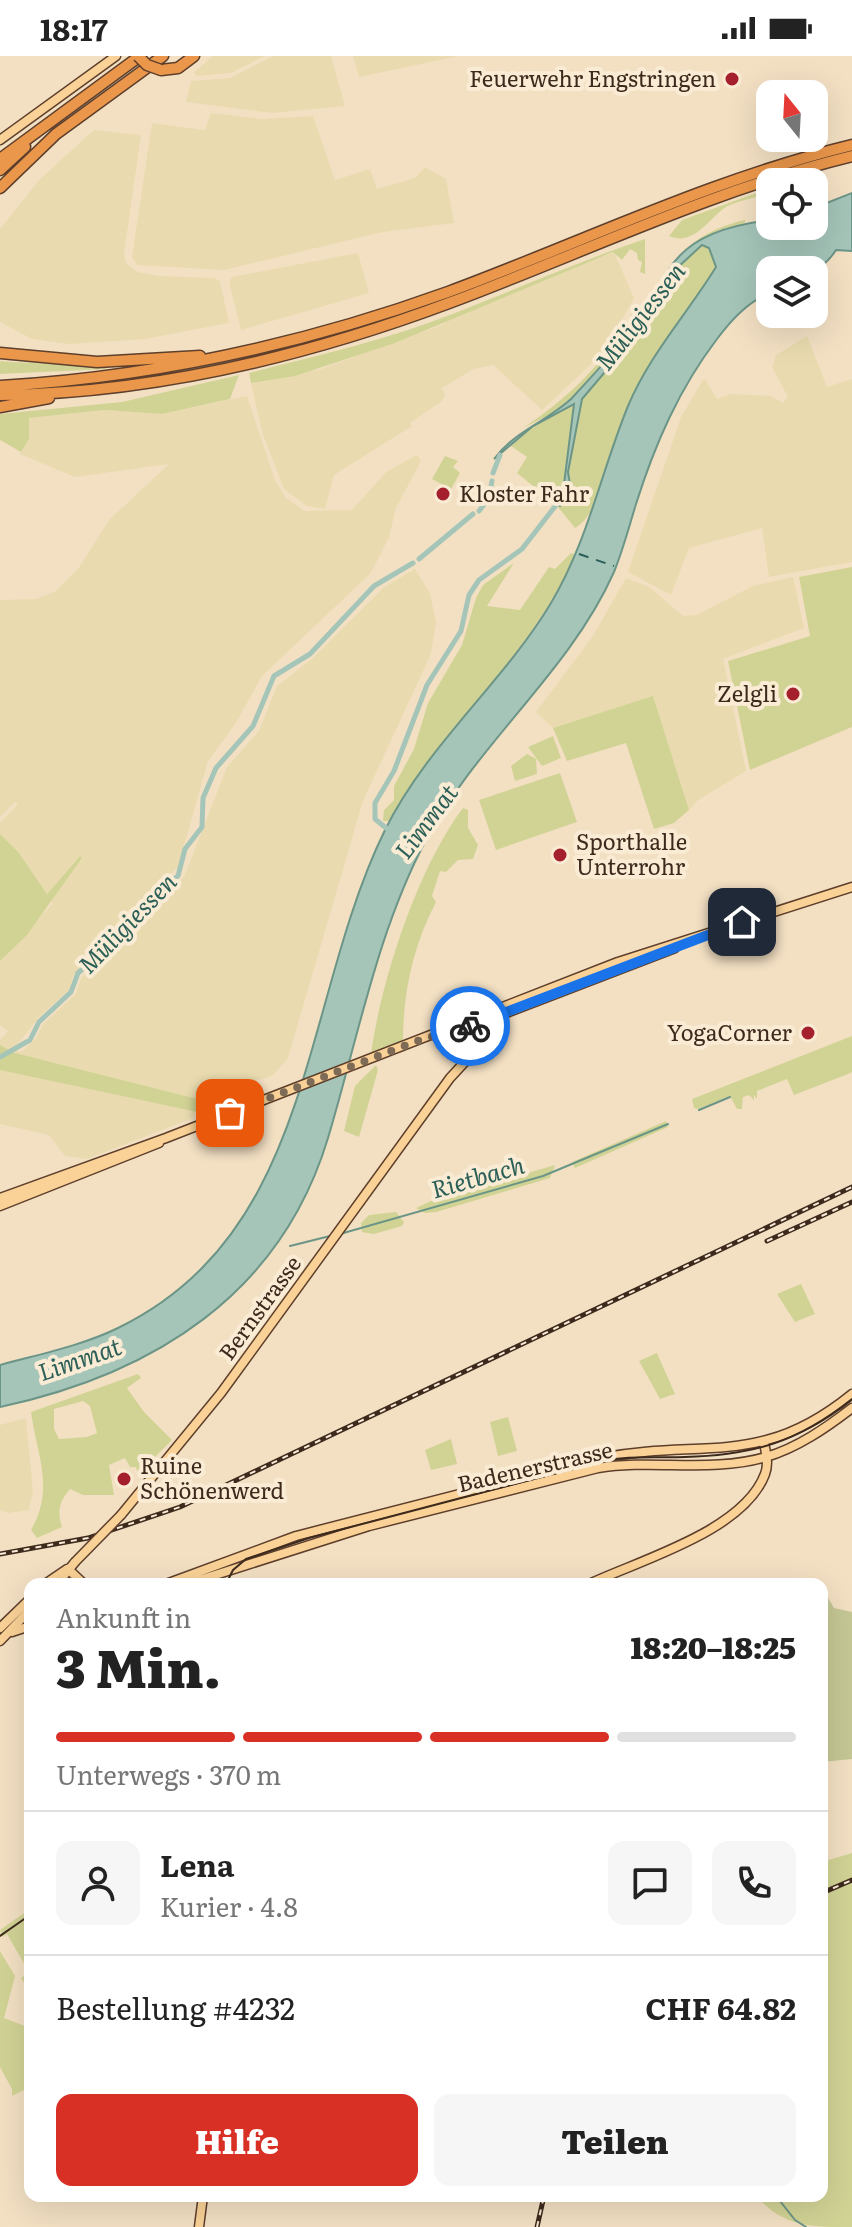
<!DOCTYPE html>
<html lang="de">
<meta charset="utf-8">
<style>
body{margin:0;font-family:Literata,serif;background:#f6f6f6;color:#222;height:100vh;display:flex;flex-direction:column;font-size:30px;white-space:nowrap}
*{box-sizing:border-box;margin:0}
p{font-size:26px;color:#767676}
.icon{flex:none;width:44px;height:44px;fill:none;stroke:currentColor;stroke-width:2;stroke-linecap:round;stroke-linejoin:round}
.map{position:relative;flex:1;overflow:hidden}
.side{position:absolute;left:24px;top:1522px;width:804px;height:624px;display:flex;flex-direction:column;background:#fff;border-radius:16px;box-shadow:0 8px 32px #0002}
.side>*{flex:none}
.needle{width:52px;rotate:342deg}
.fabs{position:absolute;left:756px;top:24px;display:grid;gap:16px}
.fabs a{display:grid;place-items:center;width:72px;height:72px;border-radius:16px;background:#fff;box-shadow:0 8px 32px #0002;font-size:40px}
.pin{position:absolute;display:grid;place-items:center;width:68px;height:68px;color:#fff;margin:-34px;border-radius:16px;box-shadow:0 4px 12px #0006}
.courier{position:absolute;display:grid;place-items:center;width:80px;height:80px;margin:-40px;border:6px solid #1a73e8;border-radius:50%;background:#fff;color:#222;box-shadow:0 2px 10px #0007}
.overview em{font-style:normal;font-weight:800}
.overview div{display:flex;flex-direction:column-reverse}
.overview{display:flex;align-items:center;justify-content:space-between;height:136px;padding:0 32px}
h1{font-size:52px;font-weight:800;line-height:60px}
.bar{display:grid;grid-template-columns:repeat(4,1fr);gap:12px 8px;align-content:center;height:96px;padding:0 32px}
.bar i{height:10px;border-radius:6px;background:#e0e0e0}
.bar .active{background:#d93025}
.bar p{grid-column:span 4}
.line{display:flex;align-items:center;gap:20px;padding:0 32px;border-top:2px solid #e0e0e0}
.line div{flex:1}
.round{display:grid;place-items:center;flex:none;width:84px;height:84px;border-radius:16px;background:#f6f6f6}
.primary-button{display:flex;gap:16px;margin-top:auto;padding:16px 32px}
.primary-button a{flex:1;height:92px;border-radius:16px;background:#d93025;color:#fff;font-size:32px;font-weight:800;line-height:92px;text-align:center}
.primary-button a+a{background:#f6f6f6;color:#222}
.status{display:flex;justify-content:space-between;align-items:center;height:56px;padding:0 40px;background:#fff;direction:ltr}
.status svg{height:22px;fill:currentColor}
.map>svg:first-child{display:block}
</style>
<div class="status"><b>18:17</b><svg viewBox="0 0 49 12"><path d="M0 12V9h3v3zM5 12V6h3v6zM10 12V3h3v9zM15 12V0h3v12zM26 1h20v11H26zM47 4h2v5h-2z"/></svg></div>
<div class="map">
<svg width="852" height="2171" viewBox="0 0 852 2171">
<rect width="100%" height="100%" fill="#f3e0c3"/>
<path fill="#e9dbaf" d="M213,0H265L231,17L197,20L194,16Z
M273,0H331L345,50L272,57L186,46L191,25L230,22Z
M353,0H459L359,21Z
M211,57L262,63L313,60L335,124L370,113L377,133L415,122L425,111L446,123L454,167L383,176L224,214L137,209L132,201L152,67L205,74Z
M94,74L141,79L124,198L126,207L137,216L160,220L215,222L220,225L229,267L145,283L69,288L32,283L0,266V173L39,124Z
M614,196L634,242L603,297L542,354L493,309L474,313L442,332L445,339L442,345L410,367L412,370L334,419L325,453L307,450L284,433L262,376L251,327L321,313L444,268L448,262Z
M358,197L369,237L241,274L229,226L232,221Z
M807,280L827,331L852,323V506L769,521L762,472L689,492L671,539L628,516L681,361L704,322L717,343L731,338L771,340L783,347L788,341L772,311L776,299Z
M247,340L275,424L286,442L305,455L352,454L386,416L413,401L417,399L421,405L396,452L389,481L371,517L262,620L236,667L208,705L178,811L145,841L121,876L73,920L70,933L39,961L14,993L21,996L37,981L43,968L76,938L81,922L131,875L155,844L184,821L227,711L259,675L277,630L313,602L384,531L415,513L430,537L436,567L431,598L363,745L288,1002L272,1020L201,1040L193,1062L87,1103L65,1100L49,1079L0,1068V984L8,975L0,969V905L52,848L51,841L79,801L47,838L19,797L0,778V767L18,748L15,746L0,761V544L36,543L56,535L78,513L109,464L169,408L75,421L20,398L29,383V362L104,354L162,358Z
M793,521L804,572L723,603L746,715L698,744L689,754L653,641L553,672L536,656L593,580L626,522L649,531L683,560L696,559L753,530Z
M26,1362L33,1436L29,1454L8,1457L0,1454V1369Z"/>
<path fill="#d1d395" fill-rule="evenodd" d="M770,132V137C756,142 738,144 726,151C710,161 694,191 669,180L682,164Z
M745,164V167L719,174L682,197L669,213L645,259L571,343L559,354L523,372C571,340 608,304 635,252L644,259C669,207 688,177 745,164Z
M645,183V218L640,216L642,206L638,204L637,197L630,193L622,204L613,196L395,287L295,320L251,327L249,317C318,299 388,284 455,257C519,232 580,205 645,183Z
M702,189L709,192L716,211C685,262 644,305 623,362C613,392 602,457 575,472L558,451L571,434L568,416L582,343L644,270L676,213Z
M0,305L10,306L108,310L106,313L0,318Z
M239,319L230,343L162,358L104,354L29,362V383L21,396L0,384V358L122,346Z
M575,348L563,436L554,447L517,417L527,401L511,390L533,370Z
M445,400L458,405L453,411L460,417L451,433L432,423Z
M571,497L576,499L574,505C526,600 445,674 390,765H383L384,754L394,744V730L414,693L428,647L462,589L476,542L483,529L514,507L487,550L520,554L549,511L555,513Z
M852,511V671L750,714L728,605L810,580L799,521Z
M653,640L689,754L674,767L654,773L626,687L567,705L553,672Z
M553,680L561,702L542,710L528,691Z
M527,698L536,703L537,718L515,725L511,710Z
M560,717L577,766L496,794L479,744Z
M463,752L468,754V772L478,789L473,803L458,804L446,816L440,815L432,840L436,846C413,890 403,937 403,985L371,998C381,924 418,811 463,752Z
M0,778L19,797L47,838L80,800L82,802L27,879L0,905Z
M852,980V1016L848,1018L794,1039L787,1023L757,1035V1043L754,1039V1044L749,1039L743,1041L742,1053H737L730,1040L698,1053L694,1052L692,1043Z
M0,989L15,997L205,1045L202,1057L0,1014Z
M376,1009L378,1014L359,1081L344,1075L355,1030Z
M666,1065L668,1071L575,1112L572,1106Z
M555,1109L550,1122L436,1156L425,1157L416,1152L431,1145Z
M396,1156L404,1166L402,1170L374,1178L362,1176L361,1167L369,1159Z
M801,1228L815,1258L795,1266L777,1238Z
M657,1297L675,1338L660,1343L639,1305Z
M138,1318L141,1322L127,1332L144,1356L172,1384L138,1418L136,1411H130L125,1402L109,1409L114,1439H83L70,1433C59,1446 57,1455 62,1471L37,1482L31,1474C55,1432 37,1400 31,1356ZM83,1345L90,1350L97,1377L87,1381L59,1383L54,1373V1353Z
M508,1361L517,1395L498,1400L490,1366Z
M451,1383L457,1408L431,1414L425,1394Z
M852,1797V2171C810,2171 784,2171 756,2140H822V1806Z
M30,1853V1860L24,1865L30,1861V1928L26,1930L21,1922L29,1916L7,1878L2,1881L0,1874Z
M0,1895L15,1920L4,1962L30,1972V2031L12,2040V2033L0,2011Z"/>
<path fill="#c5c795" d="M827,1540L834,1552L852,1556V1703L822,1706V1543Z"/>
<path fill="#a5c5b9" stroke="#6b9587" stroke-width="2" d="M852,137V195L836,194C817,223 803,214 770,214V237C748,245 731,264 717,283C679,333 655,388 636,448C629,471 623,494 614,516C569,617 477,687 426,784C377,876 358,982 328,1082C281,1238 154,1318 0,1351V1309C40,1298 81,1290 118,1272C316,1175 300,947 385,774C427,689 503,627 551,547C588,485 601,416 628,350C650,298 687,258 716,211L709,192L702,189L676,213L644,270L582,343L568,416L571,434L560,450L555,447L563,436L574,348L533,370L494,403C516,374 546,366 571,343C596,316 622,288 645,259C655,246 660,229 668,215C689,179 732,169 770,164V170H814V152Z"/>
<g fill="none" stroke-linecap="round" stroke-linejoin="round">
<path stroke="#6b9587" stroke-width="2" d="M699,1054L730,1041
M340,1178L543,1120L668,1068
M290,1190L330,1180
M776,2140L795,2164L806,2171"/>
<path stroke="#a5c5b9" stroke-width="5" d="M493,417L500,399
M479,455L489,442L492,425
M419,503L473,458
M386,772L375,763V747L394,715L427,629L461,575L469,539L479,524L522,493L560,444
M0,1001L30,984L39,966L71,936L78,917L133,870L161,831L178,820L185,793L202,771L203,742L216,712L253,670L274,620L310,598L374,530L413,507"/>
<path stroke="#2b5f57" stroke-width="2" stroke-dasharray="10 8" stroke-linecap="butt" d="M579,498L614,510"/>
<g stroke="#5d3f2c" stroke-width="11">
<path id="major" d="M0,84L116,0
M440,977L488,964L675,892
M448,981H464L471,992
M467,999L477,967
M0,1142L166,1082L618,906L852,831
M0,1150L159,1087
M121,1459L221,1337L450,1022L486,983L502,959
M68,1513L84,1528
M45,1528L67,1513
M57,1528L75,1506
M166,1528L296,1480L600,1402C703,1382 760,1413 852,1338
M187,1528L369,1470L598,1412C653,1403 712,1417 766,1401C797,1392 826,1372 852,1352
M589,1528C640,1504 744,1475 765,1418C769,1408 766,1397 764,1387
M0,1572L30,1543
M12,1576L30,1570
M0,1585L30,1554
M199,2171L203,2140"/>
</g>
<g stroke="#5d3f2c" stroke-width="13">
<path id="highway" d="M161,14L178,12L194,0
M0,103L140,0
M0,114L25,91
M0,132L56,78L163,0
M0,297L97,306L200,300
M0,330C154,321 304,288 448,236C583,186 712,123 852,89
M0,339C152,337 307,300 449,247C583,197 712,134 852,100
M0,351L49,342"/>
</g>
<use href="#major" stroke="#fad297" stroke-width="8"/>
<use href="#highway" stroke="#eb974b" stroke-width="10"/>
<path stroke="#3e2a1d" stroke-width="2" d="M226,1528L233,1514L246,1503L309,1482L598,1406C627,1399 655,1402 685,1401C754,1399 798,1386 852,1343
M0,1880L30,1859"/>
<g stroke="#3e2a1d" stroke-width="5">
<path id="rail" d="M767,1185L852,1146
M0,1498L88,1482L180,1451L852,1131
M822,1837L852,1824
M537,2171L544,2140"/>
</g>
<use href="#rail" stroke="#f9ebd4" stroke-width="2" stroke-dasharray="6" stroke-linecap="butt"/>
<g stroke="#5d3f2c" stroke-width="11" stroke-linecap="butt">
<path id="major-bridge" d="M75,1506L121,1459"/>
</g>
<g stroke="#5d3f2c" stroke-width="13" stroke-linecap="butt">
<path id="highway-bridge" d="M138,0L147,9L161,14"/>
</g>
<use href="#major-bridge" stroke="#fad297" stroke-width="8"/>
<use href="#highway-bridge" stroke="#eb974b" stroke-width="10"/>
</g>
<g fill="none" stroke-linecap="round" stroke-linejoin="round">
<path stroke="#7d6a57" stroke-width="8" stroke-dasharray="0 14.4" d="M230,1057L417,985L470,970"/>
<path stroke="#1a73e8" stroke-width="10" d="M470,970L742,866"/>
</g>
<g fill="#a5202d" stroke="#f9ebd4" stroke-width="3">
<circle cx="732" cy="23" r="8"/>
<circle cx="443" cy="438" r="8"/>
<circle cx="793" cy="638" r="8"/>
<circle cx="560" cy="799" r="8"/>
<circle cx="808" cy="977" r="8"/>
<circle cx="124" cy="1423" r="8"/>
</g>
<g text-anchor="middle" stroke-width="8" stroke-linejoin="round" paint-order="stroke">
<g font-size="22" fill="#3e2a1d" stroke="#f9ebd4" text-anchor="end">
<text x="716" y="31">Feuerwehr Engstringen</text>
<text x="459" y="446" text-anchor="start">Kloster Fahr</text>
<text x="777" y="646">Zelgli</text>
<text x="576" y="794" text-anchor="start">Sporthalle<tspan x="576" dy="25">Unterrohr</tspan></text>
<text x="792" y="985">YogaCorner</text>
<text x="140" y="1418" text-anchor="start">Ruine<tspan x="140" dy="25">Schönenwerd</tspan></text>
</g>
<g font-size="22" fill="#3e2a1d" stroke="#f9ebd4">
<text transform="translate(260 1252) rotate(-54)" y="8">Bernstrasse</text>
<text transform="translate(535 1411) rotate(-13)" y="8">Badenerstrasse</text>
</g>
<g font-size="24" font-style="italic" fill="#2b5f57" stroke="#f9ebd4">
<text transform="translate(641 261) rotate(-52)" y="8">Müligiessen</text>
<text transform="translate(427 766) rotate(-53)" y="8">Limmat</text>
<text transform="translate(128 868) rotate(-46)" y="8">Müligiessen</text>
<text transform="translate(478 1122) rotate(-16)" y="8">Rietbach</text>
<text transform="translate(80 1304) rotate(-19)" y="8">Limmat</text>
</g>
</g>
</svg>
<div class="fabs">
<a><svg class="needle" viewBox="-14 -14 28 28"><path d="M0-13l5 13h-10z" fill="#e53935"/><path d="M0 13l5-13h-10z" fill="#767676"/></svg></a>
<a><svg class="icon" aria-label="locate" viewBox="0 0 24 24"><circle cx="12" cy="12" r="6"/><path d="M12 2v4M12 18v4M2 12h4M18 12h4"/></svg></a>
<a><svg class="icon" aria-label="layers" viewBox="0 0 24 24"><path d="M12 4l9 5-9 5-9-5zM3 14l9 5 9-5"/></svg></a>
</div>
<div class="pin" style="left:230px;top:1057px;background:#ea580c"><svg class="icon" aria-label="bag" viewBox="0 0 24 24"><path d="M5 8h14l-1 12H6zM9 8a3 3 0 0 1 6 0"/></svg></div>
<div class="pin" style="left:742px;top:866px;background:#1f2937"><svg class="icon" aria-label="home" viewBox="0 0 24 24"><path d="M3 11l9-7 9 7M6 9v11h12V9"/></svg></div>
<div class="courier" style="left:470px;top:970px"><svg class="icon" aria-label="bike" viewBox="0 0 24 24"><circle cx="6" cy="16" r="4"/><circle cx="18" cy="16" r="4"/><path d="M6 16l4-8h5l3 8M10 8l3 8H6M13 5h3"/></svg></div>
<section class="side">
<div class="overview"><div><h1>3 Min.</h1><p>Ankunft in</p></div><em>18:20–18:25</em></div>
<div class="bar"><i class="active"></i><i class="active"></i><i class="active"></i><i></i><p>Unterwegs · 370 m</p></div>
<div class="line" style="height:144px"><a class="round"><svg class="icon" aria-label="person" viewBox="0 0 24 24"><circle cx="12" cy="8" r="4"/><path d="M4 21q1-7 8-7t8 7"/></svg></a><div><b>Lena</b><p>Kurier · 4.8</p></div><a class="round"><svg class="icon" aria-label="chat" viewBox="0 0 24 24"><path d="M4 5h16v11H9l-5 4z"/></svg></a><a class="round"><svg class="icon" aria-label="phone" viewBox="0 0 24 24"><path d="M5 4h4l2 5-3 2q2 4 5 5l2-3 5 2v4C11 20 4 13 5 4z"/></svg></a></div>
<div class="line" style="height:104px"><div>Bestellung #4232</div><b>CHF 64.82</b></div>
<div class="primary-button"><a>Hilfe</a><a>Teilen</a></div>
</section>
</div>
